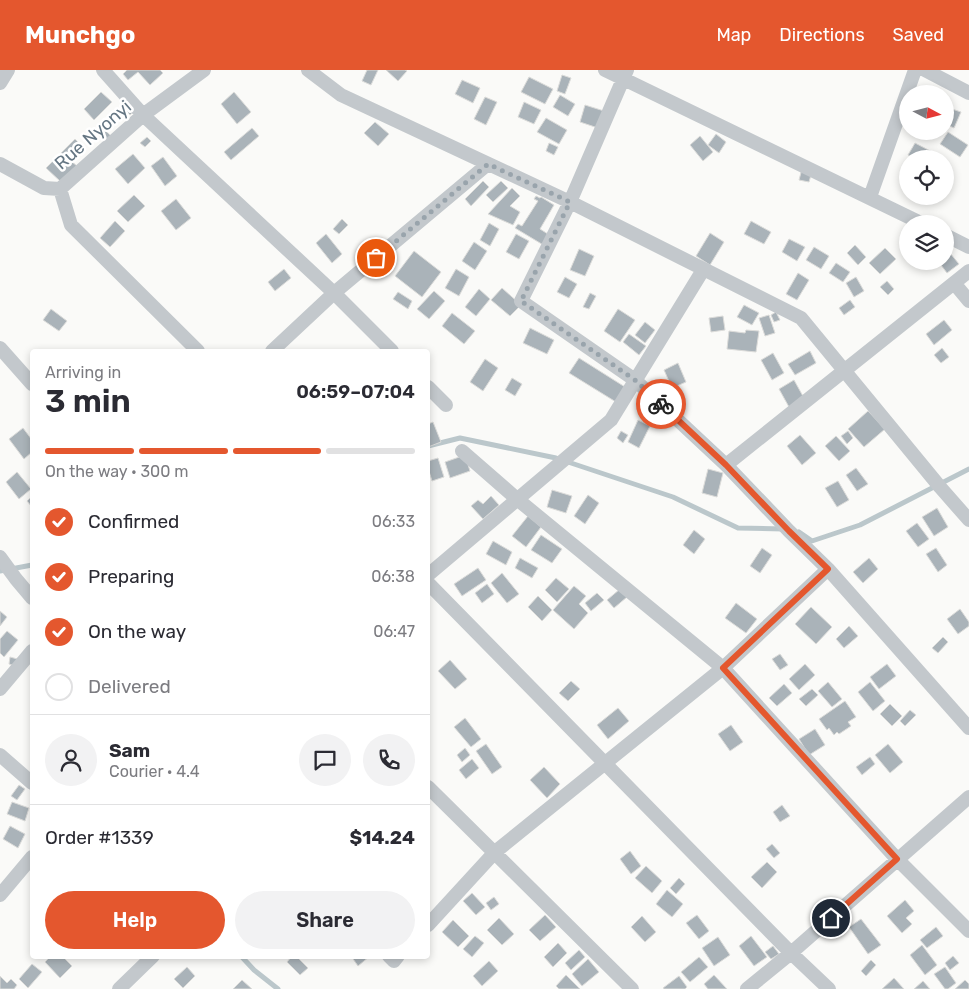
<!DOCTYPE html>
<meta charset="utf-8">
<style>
body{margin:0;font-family:Rubik,sans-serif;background:#f2f2f3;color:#2b2b33;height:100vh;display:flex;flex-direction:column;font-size:19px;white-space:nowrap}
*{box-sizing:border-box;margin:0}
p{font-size:16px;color:#7c7c81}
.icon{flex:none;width:28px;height:28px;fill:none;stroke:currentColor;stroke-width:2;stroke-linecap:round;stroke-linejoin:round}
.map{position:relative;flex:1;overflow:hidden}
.sheet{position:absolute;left:30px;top:279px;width:400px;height:610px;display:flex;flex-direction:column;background:#fff;border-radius:5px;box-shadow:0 2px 8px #0003}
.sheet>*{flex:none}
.needle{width:32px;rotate:97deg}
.tools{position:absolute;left:899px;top:15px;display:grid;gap:10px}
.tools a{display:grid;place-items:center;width:55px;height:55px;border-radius:50%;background:#fff;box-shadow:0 2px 8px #0003;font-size:25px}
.pin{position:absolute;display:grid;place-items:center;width:42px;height:42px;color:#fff;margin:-21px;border:2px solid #fff;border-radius:50%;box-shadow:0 1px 5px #0007}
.courier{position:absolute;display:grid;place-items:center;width:50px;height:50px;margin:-25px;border:4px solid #e4572e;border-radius:50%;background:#fff;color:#222;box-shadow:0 1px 6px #0007}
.overview em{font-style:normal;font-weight:600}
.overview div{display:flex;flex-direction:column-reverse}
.overview{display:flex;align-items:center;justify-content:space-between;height:85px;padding:0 15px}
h1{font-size:32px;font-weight:600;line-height:38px}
.bar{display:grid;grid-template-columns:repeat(4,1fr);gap:8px 5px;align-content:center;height:60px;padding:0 15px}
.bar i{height:6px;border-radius:4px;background:#e1e1e2}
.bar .on{background:#e4572e}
.bar p{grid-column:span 4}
.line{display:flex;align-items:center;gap:12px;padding:0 15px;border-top:1px solid #e1e1e2}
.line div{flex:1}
.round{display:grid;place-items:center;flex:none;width:52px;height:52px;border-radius:26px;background:#f2f2f3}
ol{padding:0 15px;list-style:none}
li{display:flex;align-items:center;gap:15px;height:55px}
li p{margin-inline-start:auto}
li .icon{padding:5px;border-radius:50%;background:#e4572e;color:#fff;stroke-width:4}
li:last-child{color:#7c7c81}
li i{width:28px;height:28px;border:2px solid #e1e1e2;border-radius:50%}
.button{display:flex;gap:10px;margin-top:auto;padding:10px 15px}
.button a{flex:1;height:58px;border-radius:30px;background:#e4572e;color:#fff;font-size:20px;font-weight:600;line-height:58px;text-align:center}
.button a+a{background:#f2f2f3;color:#2b2b33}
header{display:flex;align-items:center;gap:30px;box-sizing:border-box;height:70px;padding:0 25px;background:#e4572e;color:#fff}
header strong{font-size:24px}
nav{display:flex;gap:28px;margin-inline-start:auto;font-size:18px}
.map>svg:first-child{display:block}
</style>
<header>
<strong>Munchgo</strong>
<nav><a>Map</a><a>Directions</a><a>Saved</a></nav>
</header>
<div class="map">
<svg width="969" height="919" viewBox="0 0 969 919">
<rect width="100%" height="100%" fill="#fafaf8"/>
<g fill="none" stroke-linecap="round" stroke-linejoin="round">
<path stroke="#bbc7cb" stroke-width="5" d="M428,376L460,368L556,388L673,427L738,458L784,459
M799,462L812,471L860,455L969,399
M0,501L32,495
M241,886L254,900L278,919"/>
</g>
<path fill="#aab3b9" stroke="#dcdcda" d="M127,0H160L163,3L150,15L138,2L128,10L123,4Z
M367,0H378L371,15L362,11Z
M386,0H405L407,1L398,11Z
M562,5L571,8L565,24L557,21Z
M529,7L553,19L545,34L521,22Z
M462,10L480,18L473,33L455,24Z
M101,22L112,32L94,50L84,39Z
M234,22L251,42L237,54L221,34Z
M560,25L575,34L568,46L553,37Z
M485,27L497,32L486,55L474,49Z
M524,32L541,40L534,54L518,47Z
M128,33L135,40L130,45L123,38Z
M585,35L604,41L598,58L580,52Z
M952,39L961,42L954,58L945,54Z
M546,48L567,60L559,74L537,62Z
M375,52L389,64L378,76L364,63Z
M252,58L259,66L231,90L224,82Z
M105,60L112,67L105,73L99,66Z
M916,61H935L931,69Z
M948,62L968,75L960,87L940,74Z
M716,64L726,72L719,83L708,75Z
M700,66L713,82L703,91L690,75Z
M147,67L151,71L145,77L140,73Z
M75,69L84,78L71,91L77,96L61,112L46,98Z
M549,73L558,77L554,85L546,81Z
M915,73L936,84L934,89H915L908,85Z
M133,84L145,98L128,114L115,99Z
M163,87L177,106L165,116L151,96Z
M803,95L813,98L809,112L799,110Z
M483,111L489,117L471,136L465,129Z
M501,111L508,118L493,132L486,125Z
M512,118L520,126L510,136L520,142L513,155L488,144Z
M134,125L145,136L128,152L117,141Z
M536,126L540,128L541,127L554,135L540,159L551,166L545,176L515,158L518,154L522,156L538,131L534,129Z
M176,129L191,148L176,160L161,141Z
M342,149L348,155L339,164L333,159Z
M115,151L125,161L110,177L100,168Z
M751,151L771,162L764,174L744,164Z
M489,153L499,159L490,176L480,170Z
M710,163L724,172L710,195L696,186Z
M326,164L342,184L332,193L316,173Z
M516,164L529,171L519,189L506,182Z
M789,169L805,177L797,191L782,182Z
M474,172L487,181L475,200L462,191Z
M855,175L866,187L858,195L847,183Z
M814,177L829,186L821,199L806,190Z
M945,177L959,194L947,203L938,191H945Z
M885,178L896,189L880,204L869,193Z
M579,179L594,186L585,206L570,200Z
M414,181L441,202L422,227L395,206Z
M836,193L850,202L843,212L829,203Z
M284,199L291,208L275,221L268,212Z
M456,199L469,207L459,226L445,218Z
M798,203L809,210L797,230L786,224Z
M565,207L577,214L569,228L557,222Z
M856,207L864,221L854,227L846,213Z
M887,211L894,219L888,225L880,217Z
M502,218L521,235L510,246L491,230Z
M479,219L490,229L476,246L465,237Z
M434,221L445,231L429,249L417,239Z
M398,222L412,231L408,239L393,229Z
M590,223L596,226L589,239L583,237Z
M850,230L855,237L844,245L839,238Z
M744,235L759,243L752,255L737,247Z
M51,239L67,251L59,261L43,250Z
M618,239L635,250L620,272L604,261Z
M776,242L780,250L774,252L771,245Z
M452,243L475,261L464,274L442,256Z
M769,245L775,263L765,266L759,248Z
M723,246L725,260L711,262L709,248Z
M944,250L952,260L934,275L926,264Z
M645,252L655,260L645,273L635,265Z
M530,258L554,270L547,284L523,273Z
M746,260L759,261L756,282L727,279L729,261L745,263Z
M629,264L646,276L639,285L623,272Z
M942,278L949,287L941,293L934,285Z
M810,281L816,293L795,305L788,294Z
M773,283L784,303L772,310L761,290Z
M579,288L625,317L616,332L569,303Z
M485,289L498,298L483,321L470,312Z
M678,293L686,312L672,318L664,300Z
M512,308L522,314L515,326L505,320Z
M794,310L804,328L789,337L779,319Z
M868,341L885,359L864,377L848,359Z
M638,350L650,356L639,378L628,372Z
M433,352L441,372L428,377V354Z
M23,358L32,370V382L24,389L9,369Z
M621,361L628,365L623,373L617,368Z
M848,361L853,368L847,374L841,366Z
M800,365L816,383L802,395L787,376Z
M836,366L850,381L839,391L825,376Z
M465,385L470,401L450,408L445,392Z
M438,388L444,407L432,411L428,398V391Z
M856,398L868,414L857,421L846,405Z
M708,399L723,403L717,427L702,423Z
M17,402L31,419L19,429L6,412Z
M838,411L849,430L837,437L825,418Z
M552,420L572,426L566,443L547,437Z
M588,425L599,433L585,454L574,446Z
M32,426V437L27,431Z
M491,426L499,435L483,449L471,436L478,430L483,434Z
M937,438L948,457L934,466L922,447Z
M528,446L541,457L526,477L512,466Z
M917,453L929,469L918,477L906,461Z
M694,460L705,469L694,484L683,475Z
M541,465L562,479L552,493L531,480Z
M493,471L512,482L506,495L486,484Z
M762,478L772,485L760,503L750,496Z
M936,478L947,495L938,502L926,484Z
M520,488L538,498L532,508L515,498Z
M869,488L878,499L863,513L853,502Z
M478,498L486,510L462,526L454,514Z
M502,503L519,524L507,533L491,513Z
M556,508L569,519L557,532L545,520Z
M487,514L494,524L482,533L475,523Z
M574,516L586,526L579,534L588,543L574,559L553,540Z
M620,519L627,527L614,538L607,530Z
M597,523L604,530L591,541L585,533Z
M538,526L552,540L542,551L528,537Z
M736,533L757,549L746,563L725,548Z
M811,537L832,557L816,574L795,554Z
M960,539L969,552V556L958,564L947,549Z
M0,541L7,547L0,556Z
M849,556L858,566L844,578L836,569Z
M7,561L18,570L4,587L0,583V569Z
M943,567L948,572L938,583L932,578Z
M780,584L788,595L780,600L772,589Z
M10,587L21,590L19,597L9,594Z
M450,590L467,609L455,619L438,601Z
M805,594L815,605L799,620L789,609Z
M887,594L896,606L879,619L870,607Z
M571,611L580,619L568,631L559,623Z
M828,612L842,629L832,637L818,621Z
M870,612L885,631L873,641L858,622Z
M784,614L792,623L777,636L769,628Z
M812,619L818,625L806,636L799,629Z
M845,631L856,647L848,652L851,656L839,664L837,662L834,665L829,658L827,660L819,649Z
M890,634L902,646L892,656L880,644Z
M618,638L629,651L608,669L597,655Z
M910,640L916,645L905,656L900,651Z
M465,648L481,669L471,677L454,657Z
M731,655L743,672L730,681L718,664Z
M815,659L825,675L809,685L799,669Z
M486,674L502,697L492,704L476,681Z
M888,674L903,692L890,703L875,685Z
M465,678L470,685L462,692L457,685Z
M870,687L875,694L862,705L856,697Z
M472,689L479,698L466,709L459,700Z
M544,697L560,714L547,728L530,710Z
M19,715L25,719L17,730L11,726Z
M12,732L29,738L25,751L7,744Z
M782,735L790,746L780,752L773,742Z
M10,756L25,764L18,778L3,769Z
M772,774L780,783L774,788L766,779Z
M630,781L641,796L631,804L620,789Z
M767,792L777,802L762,818L751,807Z
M646,796L662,811L652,823L635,808Z
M679,808L685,814L676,824L670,818Z
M667,820L683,834L672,847L656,834Z
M472,823L485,837L476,845L463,831Z
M494,827L499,834L491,840L486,833Z
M905,830L914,841L906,848L912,854L902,863L887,846Z
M545,845L556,857L540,871L529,860Z
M697,845L709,861L699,869L686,853Z
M642,846L656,862L645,872L631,857Z
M499,848L514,864L502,875L487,860Z
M861,849L881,875L868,884L849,857Z
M453,850L469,866L458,877L442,862Z
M936,857L943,866L927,878L920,870Z
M475,866L484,873L472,887L463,879Z
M751,866L767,887L754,896L739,876Z
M718,867L730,885L714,896L702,878Z
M558,873L567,883L553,897L544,887Z
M922,875L937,895L925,905L910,885Z
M773,876L779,884L771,889L765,882Z
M579,880L585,887L571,900L565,893Z
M51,886H62L72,896L60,908L45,892Z
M292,886H296L308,898L300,905L287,892Z
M351,886H370L358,896Z
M953,886L959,893L950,900L945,893Z
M699,887L708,897L690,912L681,902Z
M588,889L599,902L582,916L572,904Z
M871,890L876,895L866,906L861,901Z
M489,891L498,901L482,916L473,906Z
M32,894L42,902L28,918L19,909Z
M187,897L195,906L183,918L174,909Z
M945,897L956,913L948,919H945L934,904Z
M566,905L580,919H559L556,916Z
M714,905L727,919H708L704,914Z
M0,906L7,913L11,909L17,915L14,919H0Z
M679,906L687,917L685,919H664L663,918Z
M894,908L904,919H882Z
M242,910L252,919H233Z
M965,910L969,914V919H955Z
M923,911L930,919H914Z"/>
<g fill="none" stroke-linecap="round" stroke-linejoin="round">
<path stroke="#c3c8cc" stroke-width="14" d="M103,0L143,45L334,223L392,281
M308,0L341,25L570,132L801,248L940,417L969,450
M605,0L923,154
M627,0L570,132L521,231L635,310L726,395L789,461L828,499L969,658
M925,0L969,23
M0,13L8,0
M0,94L44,118L60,119L143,45L204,0
M60,119L71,155L198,281
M870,127L915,0
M945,165L969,177
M954,213L969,231
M0,278L32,314
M272,281L334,223L488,94
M428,317L446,335
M462,381L517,429L723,598L897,789L969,861
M726,395L969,201
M0,487L16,509L32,528
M428,505L611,350L703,200
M428,513L791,883L829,919
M0,619L32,581
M0,685L32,713
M428,717L632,919
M0,825L32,787
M428,855L495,782L723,598L828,499
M389,886L394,891L398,886
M119,919L153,886
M747,919L791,883L969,727"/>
</g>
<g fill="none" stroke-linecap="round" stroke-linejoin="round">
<path stroke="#99a4ac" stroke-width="5" stroke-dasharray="0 9" d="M376,188L488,94L570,132L521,231L635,310L661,334"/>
<path stroke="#e4572e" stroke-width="6" d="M661,334L726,395L789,461L828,499L723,598L897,789L831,848"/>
</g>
<g text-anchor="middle" stroke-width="5" stroke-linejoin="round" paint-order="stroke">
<g font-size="18" fill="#657683" stroke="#fff">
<text transform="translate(93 65) rotate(-41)" y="6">Rue Nyonyi</text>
</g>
</g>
</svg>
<div class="tools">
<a><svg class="needle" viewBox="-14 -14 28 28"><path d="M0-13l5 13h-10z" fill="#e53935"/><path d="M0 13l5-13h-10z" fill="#7c7c81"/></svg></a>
<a><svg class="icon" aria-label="locate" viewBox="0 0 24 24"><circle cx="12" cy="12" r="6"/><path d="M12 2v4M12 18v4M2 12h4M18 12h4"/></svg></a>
<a><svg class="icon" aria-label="layers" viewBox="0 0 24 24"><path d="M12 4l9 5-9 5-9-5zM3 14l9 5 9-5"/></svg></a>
</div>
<div class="pin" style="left:376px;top:188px;background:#ea580c"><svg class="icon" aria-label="bag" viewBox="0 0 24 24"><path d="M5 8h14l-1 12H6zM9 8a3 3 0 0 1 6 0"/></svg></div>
<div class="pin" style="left:831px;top:848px;background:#1f2937"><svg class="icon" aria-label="home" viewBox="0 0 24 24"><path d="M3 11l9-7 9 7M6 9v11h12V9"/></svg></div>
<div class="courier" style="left:661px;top:334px"><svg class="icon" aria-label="bike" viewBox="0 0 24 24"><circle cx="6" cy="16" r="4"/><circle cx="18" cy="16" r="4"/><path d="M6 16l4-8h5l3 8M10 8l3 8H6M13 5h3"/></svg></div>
<section class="sheet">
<div class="overview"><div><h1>3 min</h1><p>Arriving in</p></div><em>06:59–07:04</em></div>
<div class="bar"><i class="on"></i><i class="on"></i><i class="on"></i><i></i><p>On the way · 300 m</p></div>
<ol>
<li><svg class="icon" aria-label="check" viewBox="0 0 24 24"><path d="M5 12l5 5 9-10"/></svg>Confirmed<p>06:33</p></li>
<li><svg class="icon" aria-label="check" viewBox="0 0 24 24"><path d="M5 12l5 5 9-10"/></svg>Preparing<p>06:38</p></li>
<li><svg class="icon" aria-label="check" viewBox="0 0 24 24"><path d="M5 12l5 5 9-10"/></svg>On the way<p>06:47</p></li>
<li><i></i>Delivered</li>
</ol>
<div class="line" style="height:90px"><a class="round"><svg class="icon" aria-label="person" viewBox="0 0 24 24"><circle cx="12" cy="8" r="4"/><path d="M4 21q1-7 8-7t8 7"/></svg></a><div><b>Sam</b><p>Courier · 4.4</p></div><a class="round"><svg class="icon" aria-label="chat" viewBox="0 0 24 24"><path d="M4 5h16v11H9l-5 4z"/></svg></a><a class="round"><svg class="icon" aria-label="phone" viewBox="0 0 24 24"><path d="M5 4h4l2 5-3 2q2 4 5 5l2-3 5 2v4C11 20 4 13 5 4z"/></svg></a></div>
<div class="line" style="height:65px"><div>Order #1339</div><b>$14.24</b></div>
<div class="button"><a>Help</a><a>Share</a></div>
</section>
</div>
